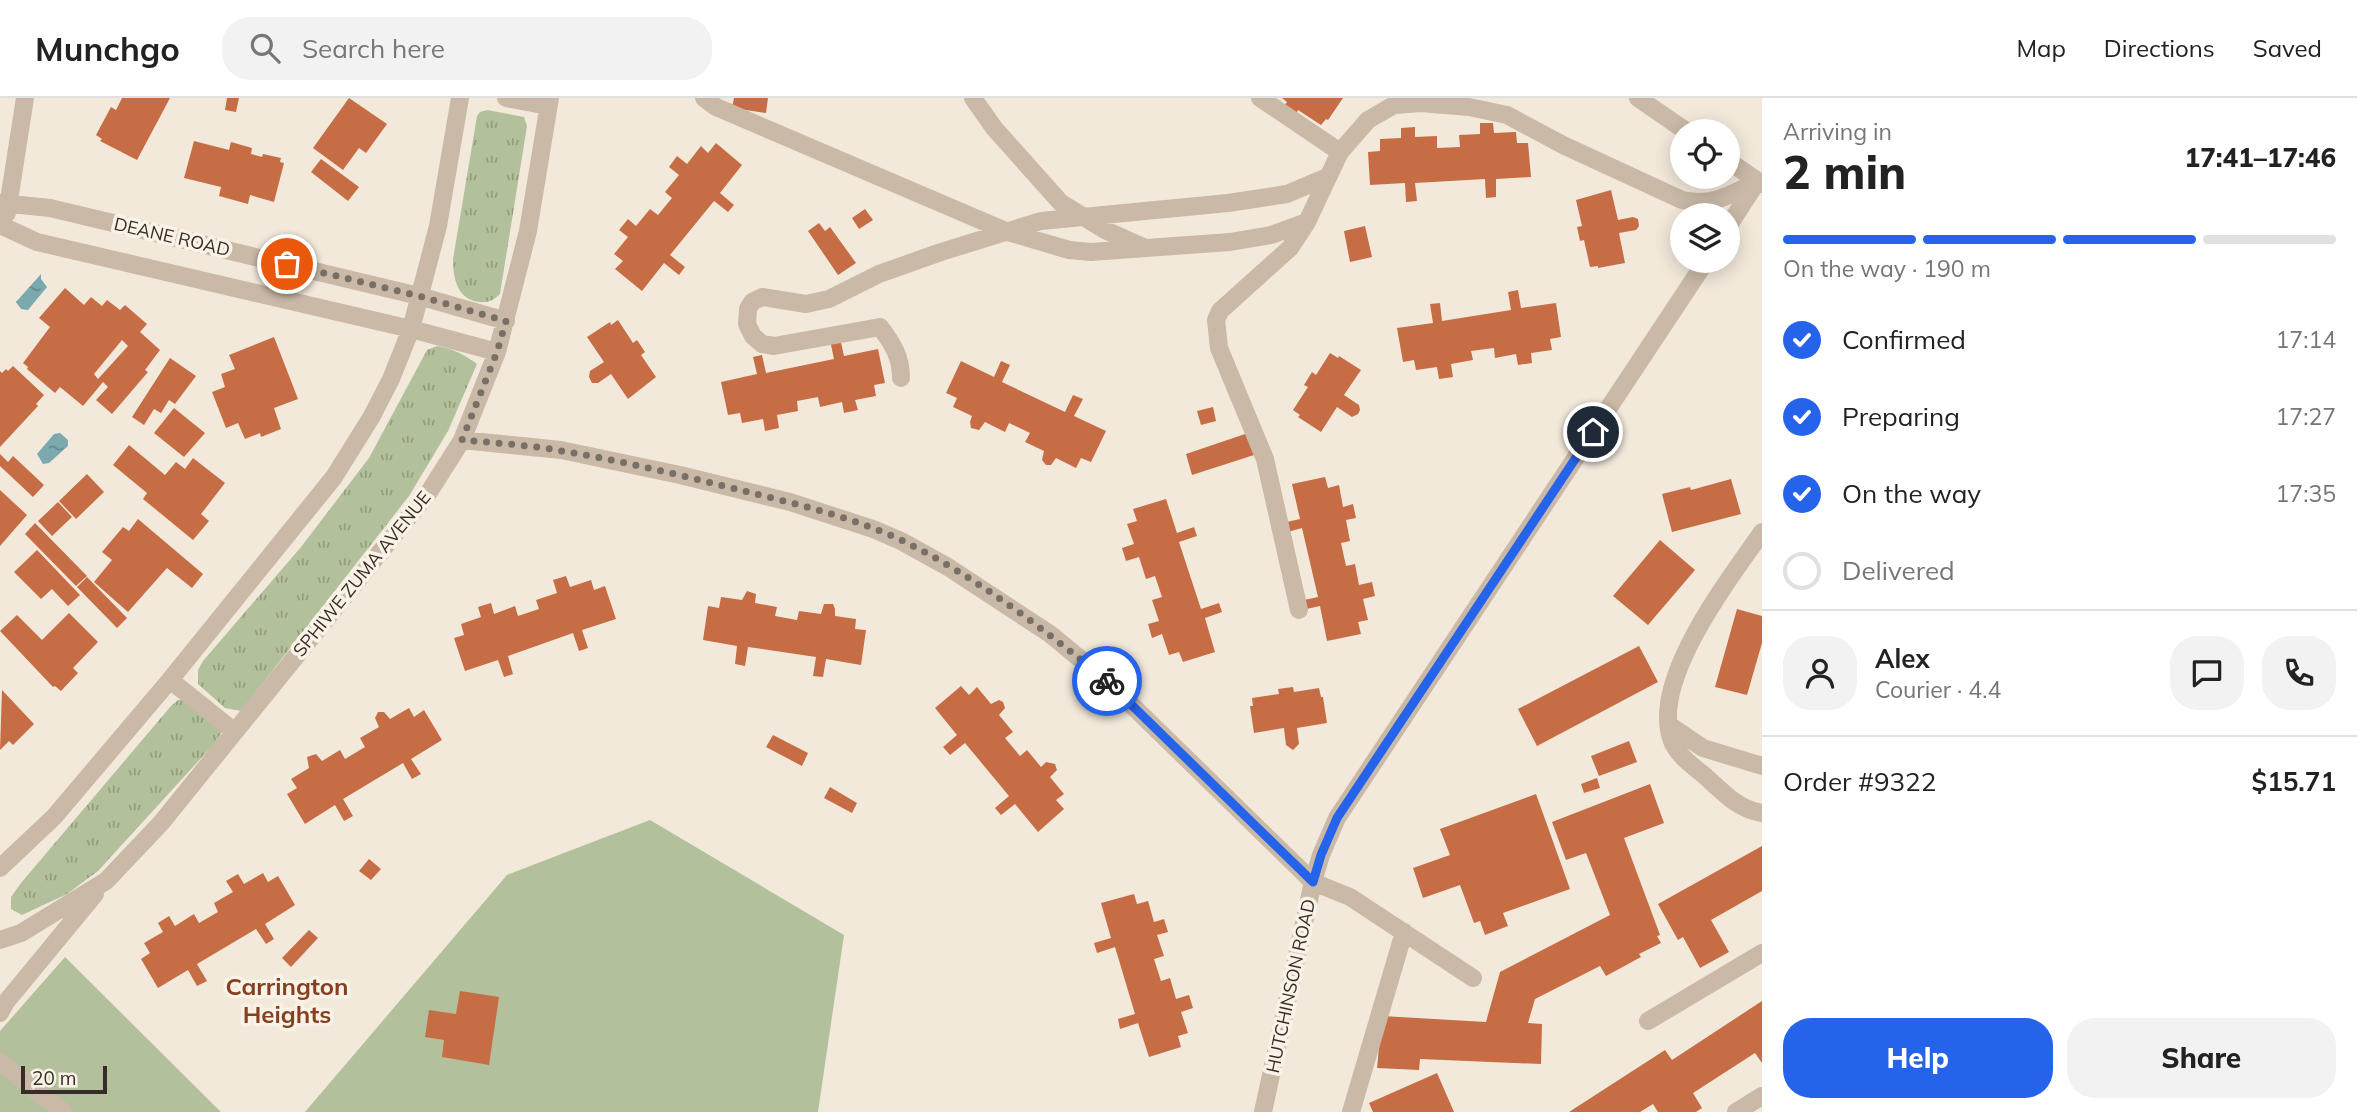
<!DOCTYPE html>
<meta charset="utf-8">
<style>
body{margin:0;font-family:Mulish,sans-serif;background:#f2f2f2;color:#222;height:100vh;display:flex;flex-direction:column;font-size:26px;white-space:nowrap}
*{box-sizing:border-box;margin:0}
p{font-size:23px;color:#767676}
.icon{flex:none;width:38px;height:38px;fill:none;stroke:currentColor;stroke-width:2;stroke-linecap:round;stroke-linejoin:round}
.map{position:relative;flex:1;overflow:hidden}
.drawer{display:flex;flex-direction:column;background:#fff;width:595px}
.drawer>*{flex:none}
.tools{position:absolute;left:1670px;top:21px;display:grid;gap:14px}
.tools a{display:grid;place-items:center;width:70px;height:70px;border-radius:50%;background:#fff;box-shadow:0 4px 18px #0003;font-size:35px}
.scale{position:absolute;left:21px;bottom:18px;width:86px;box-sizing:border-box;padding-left:7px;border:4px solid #362d28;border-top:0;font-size:19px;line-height:24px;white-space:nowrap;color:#362d28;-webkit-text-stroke:5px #f9f2e7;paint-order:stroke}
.pin{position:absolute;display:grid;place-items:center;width:60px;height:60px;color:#fff;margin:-30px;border:4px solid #fff;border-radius:50%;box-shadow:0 2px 7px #0007}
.courier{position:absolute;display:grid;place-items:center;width:70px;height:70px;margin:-35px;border:5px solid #2563eb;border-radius:50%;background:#fff;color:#222;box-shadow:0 2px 9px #0007}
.head em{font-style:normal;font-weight:800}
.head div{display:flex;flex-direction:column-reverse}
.head{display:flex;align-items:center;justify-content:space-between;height:119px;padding:0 21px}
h1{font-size:46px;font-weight:800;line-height:52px}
.bar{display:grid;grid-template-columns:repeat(4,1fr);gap:10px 7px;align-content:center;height:84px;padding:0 21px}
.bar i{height:9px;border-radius:5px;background:#e0e0e0}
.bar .current{background:#2563eb}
.bar p{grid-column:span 4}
.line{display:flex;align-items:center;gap:18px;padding:0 21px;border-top:2px solid #e0e0e0}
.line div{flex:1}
.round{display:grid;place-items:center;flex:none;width:74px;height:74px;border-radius:28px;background:#f2f2f2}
ol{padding:0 21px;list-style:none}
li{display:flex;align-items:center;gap:21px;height:77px}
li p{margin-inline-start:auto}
li .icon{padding:7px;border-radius:50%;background:#2563eb;color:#fff;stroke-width:4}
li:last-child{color:#767676}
li i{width:38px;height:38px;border:4px solid #e0e0e0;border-radius:50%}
.primary-button{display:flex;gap:14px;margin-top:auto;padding:14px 21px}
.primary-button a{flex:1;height:80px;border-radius:28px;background:#2563eb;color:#fff;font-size:28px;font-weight:800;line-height:80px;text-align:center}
.primary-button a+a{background:#f2f2f2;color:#222}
header{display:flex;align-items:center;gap:42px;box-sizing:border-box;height:98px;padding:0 35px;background:#fff;border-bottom:2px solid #e0e0e0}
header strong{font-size:33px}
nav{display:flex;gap:38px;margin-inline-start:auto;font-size:24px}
.search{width:490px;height:63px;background:#f2f2f2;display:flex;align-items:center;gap:18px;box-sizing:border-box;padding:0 24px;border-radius:28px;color:#767676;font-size:26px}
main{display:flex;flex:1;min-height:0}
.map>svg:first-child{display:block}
</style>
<header>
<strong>Munchgo</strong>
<div class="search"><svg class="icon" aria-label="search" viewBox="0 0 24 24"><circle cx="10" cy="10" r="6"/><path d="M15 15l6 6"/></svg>Search here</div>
<nav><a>Map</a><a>Directions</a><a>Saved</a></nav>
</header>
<main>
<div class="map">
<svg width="1762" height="1014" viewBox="0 0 1762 1014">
<defs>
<pattern id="grass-tufts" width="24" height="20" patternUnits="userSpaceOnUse" patternTransform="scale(1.75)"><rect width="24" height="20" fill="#b2c19b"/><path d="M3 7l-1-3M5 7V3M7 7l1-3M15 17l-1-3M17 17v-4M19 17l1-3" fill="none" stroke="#929d7e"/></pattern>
<pattern id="water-ripples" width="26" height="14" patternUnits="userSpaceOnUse" patternTransform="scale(1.75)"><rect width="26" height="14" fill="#7aa9af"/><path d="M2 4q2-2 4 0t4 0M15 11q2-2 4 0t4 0" fill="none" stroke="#658a8e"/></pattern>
</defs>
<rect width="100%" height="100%" fill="#f2e9db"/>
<path fill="url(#grass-tufts)" d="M487,12L524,19L527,28L500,196C494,202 488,205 480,204C457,202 453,180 453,161L477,18L480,14Z
M437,248C452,250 465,257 477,266L448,333L409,398L241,613L225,610L198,586V572L203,563L301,449L369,360L427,252Z
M178,602H184L222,634L214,646L98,773L67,796L22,817L11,811V799L21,785L171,608Z"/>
<path fill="#b2c19b" d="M650,722L844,837L818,1014H305L507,777Z
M65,859L221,1014H0V933Z"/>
<path fill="url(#water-ripples)" d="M41,176V181L47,189L28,212L21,211L16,204Z
M60,335L68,342V348L49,365L43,366L37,356L54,336Z"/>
<path fill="#c66d45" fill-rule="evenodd" d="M122,0H170L137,62L100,43L102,41L96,37L111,9L116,12Z
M227,0H239L236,14L225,12Z
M349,0L387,26L366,55L359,50L343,72L313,50Z
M734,0H768L766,15L732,10Z
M1282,0H1343L1328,22L1326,21L1321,27L1298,12L1296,16L1284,8L1287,4Z
M1480,25H1493L1494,35L1516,34L1517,45H1528L1531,79L1496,81V99L1486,100L1485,81L1415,85L1417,103L1406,104L1405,85L1370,87L1368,54L1380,53V41L1401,40V30L1415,29V39L1437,38V50L1460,49L1459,37L1480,36Z
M194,43L229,52L231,44L252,50L251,56L262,59L263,56L281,60L280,64L284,65L274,104L250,97L248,106L219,98L221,89L184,80Z
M716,45L742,67L720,95L734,107L728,114L714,103L670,157L685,169L679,177L664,165L642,193L615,171L623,163L614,156L628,139L619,132L628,121L636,128L650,111L658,117L672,100L665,94L679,77L669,69L677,58L687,66L701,48L708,55Z
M321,61L359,89L348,103L311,74Z
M1611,92L1618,122L1633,119L1638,121L1639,128L1636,132L1619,135L1625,165L1598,170V168L1590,169L1584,142L1580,143L1577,129L1582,128L1576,102Z
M865,111L873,122L859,131L852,120Z
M819,125L825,133L830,129L856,165L838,177L808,133Z
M1365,128L1372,159L1350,164L1344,133Z
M65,190L84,207L91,199L102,208L107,202L120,212L125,207L147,226L140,234L160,252L145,272L148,274L112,316L96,302L108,289L103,284L83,308L60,289L55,295L27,271L28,269L23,265L50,229L39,220ZM122,242L128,248L98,281L94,276Z
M1518,192L1521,210L1556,205L1561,239L1550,241L1552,252L1531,255L1532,265L1518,267L1516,256L1495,260L1494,250L1471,253L1473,262L1451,266L1453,279L1439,281L1437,269L1416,272L1414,262L1403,264L1397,230L1433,225L1430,206L1440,205L1442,223L1511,212L1508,194Z
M618,222L633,245L637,242L645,254L641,257L656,279L628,301L611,276L598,285H592L589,279L590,273L604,264L587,239L610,224L611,227Z
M274,239L298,301L274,310L281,331L261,339L260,335L245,341L238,325L226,330L212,294L225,289L221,276L235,271L229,257Z
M840,240L844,258L878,251L885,285L874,287L876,298L855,302L858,312L844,315L842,304L820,309L818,299L797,303L798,313L777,317L779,330L765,333L763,321L742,325L740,315L728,317L721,284L757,276L753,259L762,257L766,275L834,261L830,242Z
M1330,255L1338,260L1339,258L1361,272L1344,297L1359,307L1360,312L1358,316L1352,319L1337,309L1321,334L1298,319L1300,317L1293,312L1308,289L1304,287L1312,274L1316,277Z
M170,260L196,278L175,306L169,302L161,315L154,311L144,327L132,319Z
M961,263L994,279L1001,263L1010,267L1002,284L1065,314L1073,297L1083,301L1074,318L1106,333L1091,364L1081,360L1076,370L1056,360L1051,367H1046L1042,362L1044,353L1025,344L1030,335L1009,325L1005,334L985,324L979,332L971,330L970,324L972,318L953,309L957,300L946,295Z
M13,268L44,297L36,306L38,308L0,349V273L2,275L6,271L8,273Z
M1213,309L1216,323L1201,327L1197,313Z
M174,310L205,335L184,359L154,335Z
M1248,335L1254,357L1192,377L1186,356Z
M129,347L165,377L176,364L185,371L193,360L225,385L201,416L209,423L193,442L143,401L147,395L113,367Z
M0,356L8,364L13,358L44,387L33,399L0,368Z
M87,376L104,394L76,421L59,403Z
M1325,379L1328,390L1339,387L1343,409L1353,406L1356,420L1346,422L1350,443L1341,445L1346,468L1355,466L1359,487L1372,484L1375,498L1363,501L1368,522L1358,524L1361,536L1327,543L1320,508L1302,512L1300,503L1318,499L1302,430L1284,435L1282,425L1300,421L1292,386Z
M1731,381L1741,416L1672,434L1662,396L1690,389L1691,392Z
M0,392L27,417L0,448Z
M1166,401L1177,435L1194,429L1197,438L1179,444L1201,511L1219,505L1222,514L1205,520L1215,554L1183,564L1179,554L1169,557L1162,536L1152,540L1148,526L1159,523L1152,502L1162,499L1155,478L1146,481L1139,459L1126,463L1122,450L1134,446L1127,426L1137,423L1133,411Z
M58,404L72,419L52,438L38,423Z
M138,421L203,476L192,490L167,470L128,514L94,484L112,462L102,454L123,429L129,433Z
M35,425L87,478L76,488L25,436Z
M1660,442L1695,472L1648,527L1613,498Z
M37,452L80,497L68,508L52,491L41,501L14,474Z
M566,478L570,489L591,482L594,492L605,488L616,521L582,532L588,550L579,553L573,535L508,558L513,576L504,579L498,562L465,573L454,540L464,537L461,526L481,519L478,509L491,505L494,516L515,508L518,518L539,511L536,502L557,495L553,482Z
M87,479L127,520L117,530L77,489Z
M747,493L756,496L755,505L777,509L775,518L797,522L799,513L821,516L824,506H833L835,511V518L856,521L855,531L866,532L861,567L826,561L823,579L813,578L816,559L748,549L745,568L735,566L737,548L703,542L708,508L719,510L721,499L742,502Z
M1737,511L1762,518V545L1747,597L1715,589Z
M69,515L98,544L73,570L78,575L61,593L55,588L53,589L0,533L17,517L42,542Z
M1639,548L1658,584L1537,648L1518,611Z
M961,588L969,597L977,589L991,606L999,602L1003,604L1005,610L999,617L1013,634L1005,640L1020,658L1027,652L1041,669L1046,664L1055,666L1057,672L1050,679L1064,696L1056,702L1064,711L1038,734L1015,706L1001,717L995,710L1009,698L965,645L950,657L943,649L957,637L935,610Z
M1293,589L1294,594L1319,590L1321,599H1323L1327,625L1297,630L1299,646L1293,652L1286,647L1284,630L1254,635L1250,608H1253L1252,600L1279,596L1278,591Z
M2,592L34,626L13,647L9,643L0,652Z
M409,610L414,619L424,612L442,642L411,661L421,676L412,681L403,665L343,701L353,718L344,723L335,707L305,726L287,696L297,690L291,681L309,670L307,659L316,656L322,663L340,652L345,661L365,649L360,640L379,629L375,620L378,614H384L390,621Z
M773,637L808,655L802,668L766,649Z
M1629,643L1637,664L1599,678L1591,658Z
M1597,680L1600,690L1584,695L1581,686Z
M1650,686L1664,725L1624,740L1660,837L1657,838L1661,845L1639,856L1641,859L1606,878L1600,868L1535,901L1528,925L1542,926L1541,966L1420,961L1419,972L1377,970L1382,918L1486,924L1500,874L1610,817L1586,755L1566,762L1552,724Z
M830,689L857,705L852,715L824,700Z
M1536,696L1570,791L1503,815L1508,828L1485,837L1480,823L1474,825L1460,787L1423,800L1413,770L1450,757L1440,731Z
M1762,748V793L1711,822L1729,854L1700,870L1683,839L1678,842L1658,806Z
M369,761L381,771L371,782L359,773Z
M263,775L268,784L278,778L295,807L265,826L274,841L266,846L256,831L197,866L207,883L197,888L188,872L158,890L141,861L150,855L144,845L163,834L158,825L169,818L175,828L194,816L199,825L218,814L214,805L233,794L226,783L238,776L244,786Z
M1134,796L1137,806L1148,803L1154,824L1164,821L1168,834L1157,837L1164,858L1154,861L1161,883L1170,880L1176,901L1189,897L1193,910L1181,914L1188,935L1178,938L1181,949L1149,959L1138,925L1120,931L1118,921L1135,916L1115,849L1097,855L1094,845L1111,840L1101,805Z
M309,832L318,840L291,869L282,860Z
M460,893L499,899L489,967L442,959L444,942L425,939L429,912L456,916Z
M1762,903V965L1755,955L1693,995L1702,1010L1696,1014H1658L1653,1006L1640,1014H1569L1665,952L1672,962Z
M1437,975L1454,1014H1373L1369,1005Z"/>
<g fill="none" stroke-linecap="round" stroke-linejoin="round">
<path stroke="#cab9a7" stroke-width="18" d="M506,0L548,8
M704,0L716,9L1008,134L1069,152L1091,154L1230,144L1271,137L1307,124L1340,54L1368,22L1394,7L1421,5L1469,9L1507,17L1563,47L1682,102C1714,109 1731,96 1758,83
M973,0L994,30L1061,105L1105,132L1143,149
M1260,0L1340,54
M1638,0L1686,33
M1727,62L1762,86
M0,105L50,110L419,198L506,223
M7,115L25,0
M0,127L37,144L411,231L497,254
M1727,130L1757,84
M901,280C901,259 893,246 880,229L774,248L762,246L753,238L747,226L748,211L752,204L762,199L806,206L829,201L879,176L941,154L1041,123L1228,105L1287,96L1327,79
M462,342L561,352L680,377L790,404L873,431L901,443L948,469L1050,536L1107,583L1313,784L1350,799L1473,880
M1762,434C1729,482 1649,583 1672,643C1678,658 1693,668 1705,678C1723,694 1737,711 1762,715
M1299,512L1265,361L1219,250L1216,222L1220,213L1290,150L1307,124
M170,582L235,634
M1669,627L1703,650L1762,668
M0,770L54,719L170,582L334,379L372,318L391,281L411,231L438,128L460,0
M0,842L21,835L106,783L161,725L429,394L462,342L497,254L528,133L550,0
M0,915L6,904L95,796
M1648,923L1762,855
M0,964L63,1014
M1263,1014L1313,784L1321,757L1337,720L1706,163
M1351,1014L1404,834
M1736,1014L1762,998"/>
</g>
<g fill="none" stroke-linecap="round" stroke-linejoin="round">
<path stroke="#786f67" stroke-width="7" stroke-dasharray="0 12.6" d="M287,166L419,198L506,223L497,254L462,342C495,345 529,347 562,353C623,363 684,378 744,393C796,406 852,419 901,442C974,477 1045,532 1107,583"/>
<path stroke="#2563eb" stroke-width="9" d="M1107,583L1313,784L1321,757L1337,720L1593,334"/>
</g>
<g text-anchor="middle" stroke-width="7" stroke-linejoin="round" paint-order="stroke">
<g font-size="18" fill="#362d28" stroke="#f9f2e7">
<text transform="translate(172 139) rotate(13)" y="6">DEANE ROAD</text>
<text transform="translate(362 476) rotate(-51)" y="6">SPHIWE ZUMA AVENUE</text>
<text transform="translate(1291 888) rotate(-78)" y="6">HUTCHINSON ROAD</text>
</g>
<g font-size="24" font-weight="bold" fill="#854021" stroke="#f9f2e7">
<text x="287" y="897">Carrington<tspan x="287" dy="28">Heights</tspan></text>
</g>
</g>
</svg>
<div class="tools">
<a><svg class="icon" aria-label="locate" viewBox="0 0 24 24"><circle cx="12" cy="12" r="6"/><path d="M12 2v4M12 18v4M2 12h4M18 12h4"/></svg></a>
<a><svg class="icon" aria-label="layers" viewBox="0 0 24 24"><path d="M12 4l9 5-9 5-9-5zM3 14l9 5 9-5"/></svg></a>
</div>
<div class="scale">20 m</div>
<div class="pin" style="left:287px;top:166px;background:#ea580c"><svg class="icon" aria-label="bag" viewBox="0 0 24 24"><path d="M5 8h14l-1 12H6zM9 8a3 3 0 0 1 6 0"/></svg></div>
<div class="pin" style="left:1593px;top:334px;background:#1f2937"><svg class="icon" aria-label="home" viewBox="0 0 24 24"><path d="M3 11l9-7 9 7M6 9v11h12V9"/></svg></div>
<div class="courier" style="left:1107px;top:583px"><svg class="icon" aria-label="bike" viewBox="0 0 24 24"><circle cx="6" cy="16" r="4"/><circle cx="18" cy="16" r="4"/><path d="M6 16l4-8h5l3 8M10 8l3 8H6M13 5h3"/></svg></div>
</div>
<section class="drawer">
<div class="head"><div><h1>2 min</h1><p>Arriving in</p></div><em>17:41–17:46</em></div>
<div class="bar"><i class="current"></i><i class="current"></i><i class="current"></i><i></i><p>On the way · 190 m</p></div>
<ol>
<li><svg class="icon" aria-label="check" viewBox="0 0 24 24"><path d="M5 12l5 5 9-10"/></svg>Confirmed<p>17:14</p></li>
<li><svg class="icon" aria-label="check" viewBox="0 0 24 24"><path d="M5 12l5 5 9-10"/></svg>Preparing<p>17:27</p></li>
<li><svg class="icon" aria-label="check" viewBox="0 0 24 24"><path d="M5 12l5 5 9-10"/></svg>On the way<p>17:35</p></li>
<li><i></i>Delivered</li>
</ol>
<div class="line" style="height:126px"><a class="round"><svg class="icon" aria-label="person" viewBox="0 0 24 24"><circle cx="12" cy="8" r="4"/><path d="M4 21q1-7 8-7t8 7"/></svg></a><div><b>Alex</b><p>Courier · 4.4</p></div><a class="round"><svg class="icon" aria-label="chat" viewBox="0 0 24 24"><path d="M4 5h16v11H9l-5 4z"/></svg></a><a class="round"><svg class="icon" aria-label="phone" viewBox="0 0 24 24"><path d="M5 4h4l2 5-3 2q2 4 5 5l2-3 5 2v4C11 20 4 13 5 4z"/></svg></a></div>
<div class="line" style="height:91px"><div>Order #9322</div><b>$15.71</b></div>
<div class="primary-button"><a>Help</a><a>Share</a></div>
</section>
</main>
